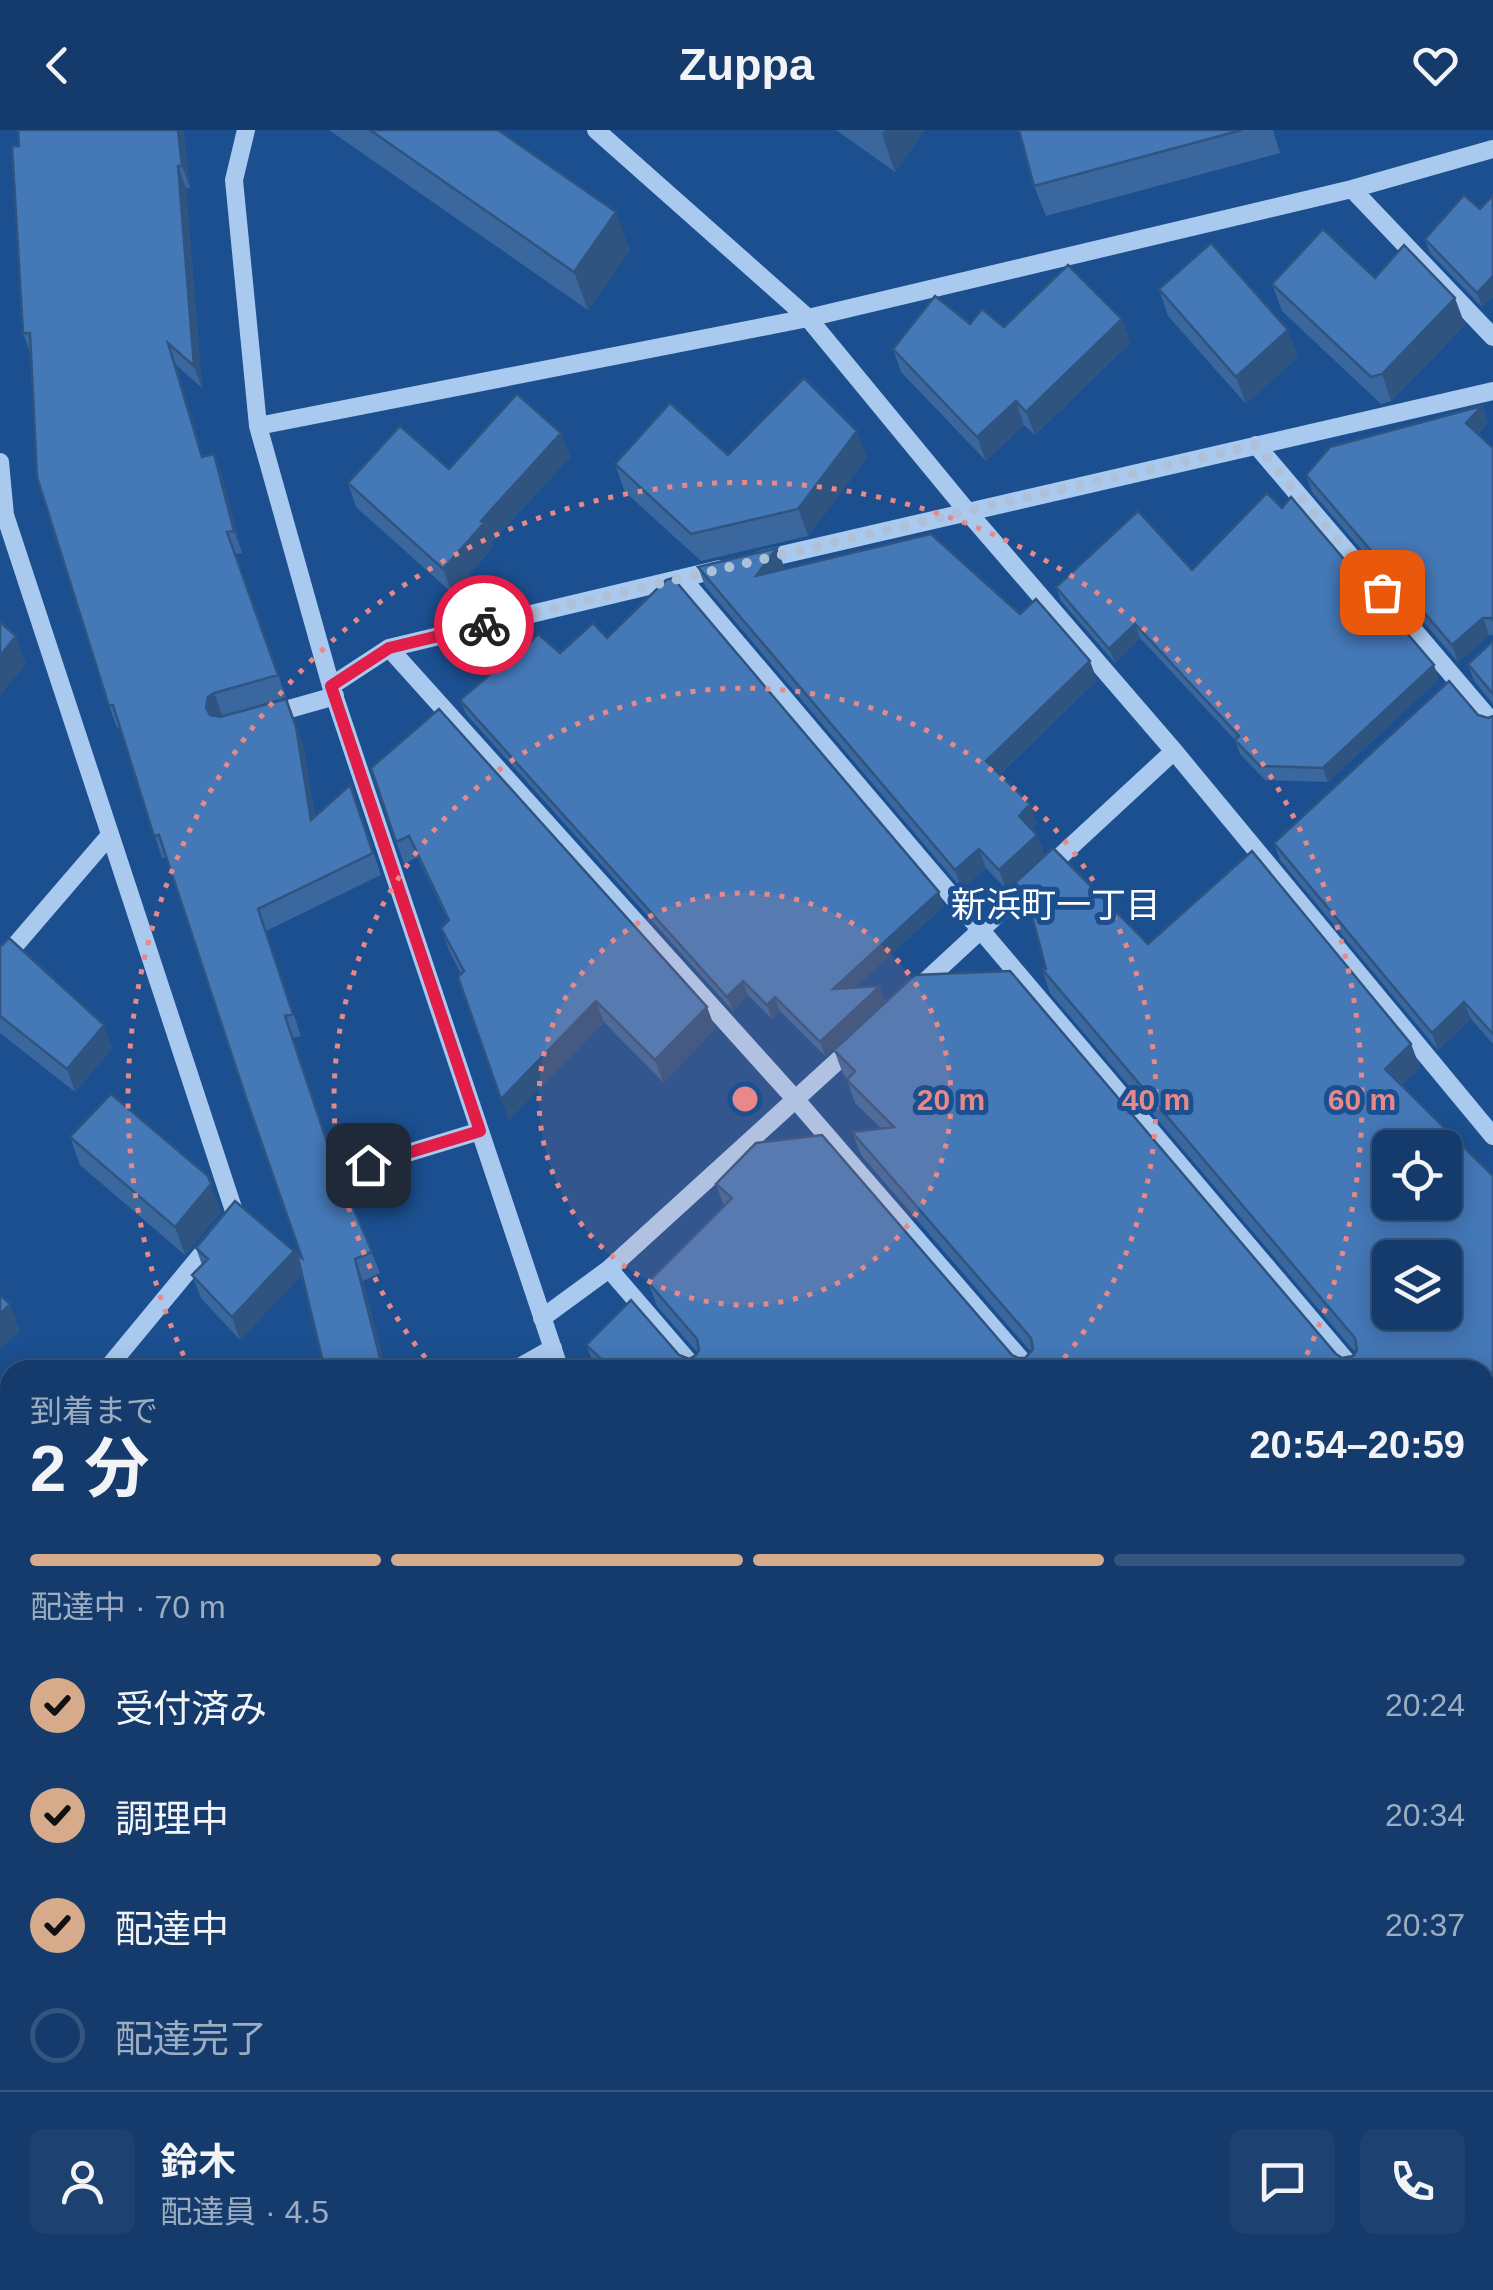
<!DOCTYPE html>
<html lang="ja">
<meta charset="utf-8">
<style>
body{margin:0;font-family:Helvetica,"Noto Sans JP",sans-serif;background:#1d4271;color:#f1f3f6;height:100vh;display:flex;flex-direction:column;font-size:38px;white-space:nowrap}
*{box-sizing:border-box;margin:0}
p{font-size:32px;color:#9dadc1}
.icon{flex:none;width:55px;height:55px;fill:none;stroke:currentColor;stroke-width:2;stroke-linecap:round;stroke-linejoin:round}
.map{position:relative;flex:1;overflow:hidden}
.panel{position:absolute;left:0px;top:1230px;width:1495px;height:930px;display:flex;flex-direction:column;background:#143b6b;border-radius:30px 30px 0 0;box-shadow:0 5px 25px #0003,0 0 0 2px #33557e}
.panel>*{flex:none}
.tools{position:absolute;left:1372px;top:1000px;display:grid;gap:20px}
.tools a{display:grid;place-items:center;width:90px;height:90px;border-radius:15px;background:#143b6b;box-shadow:0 5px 25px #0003,0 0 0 2px #33557e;font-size:50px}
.pin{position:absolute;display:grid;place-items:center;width:85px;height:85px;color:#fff;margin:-42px;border-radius:20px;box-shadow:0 5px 15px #0006}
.courier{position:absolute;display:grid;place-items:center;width:100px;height:100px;margin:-50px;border:8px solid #e11d48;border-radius:50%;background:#fff;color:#222;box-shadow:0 2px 12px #0007}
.head em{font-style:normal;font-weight:700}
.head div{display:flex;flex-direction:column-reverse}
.head{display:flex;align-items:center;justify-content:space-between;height:170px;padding:0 30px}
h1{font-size:65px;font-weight:700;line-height:75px}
.bar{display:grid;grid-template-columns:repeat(4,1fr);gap:15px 10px;align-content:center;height:120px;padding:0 30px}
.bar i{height:12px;border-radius:8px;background:#33557e}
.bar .active{background:#d6ab8b}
.bar p{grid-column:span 4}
.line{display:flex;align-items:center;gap:25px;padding:0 30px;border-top:2px solid #33557e}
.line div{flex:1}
.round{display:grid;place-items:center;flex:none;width:105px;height:105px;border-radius:15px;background:#1d4271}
ol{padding:0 30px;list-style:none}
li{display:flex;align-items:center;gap:30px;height:110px}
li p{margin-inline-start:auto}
li .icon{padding:10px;border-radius:50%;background:#d6ab8b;color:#111;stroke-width:4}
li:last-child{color:#9dadc1}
li i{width:55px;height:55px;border:5px solid #33557e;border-radius:50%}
header{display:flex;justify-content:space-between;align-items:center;height:130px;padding:0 30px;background:#143b6b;font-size:45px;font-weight:700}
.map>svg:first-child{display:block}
</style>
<header><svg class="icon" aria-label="back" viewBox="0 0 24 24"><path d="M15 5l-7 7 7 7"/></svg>Zuppa<svg class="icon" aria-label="heart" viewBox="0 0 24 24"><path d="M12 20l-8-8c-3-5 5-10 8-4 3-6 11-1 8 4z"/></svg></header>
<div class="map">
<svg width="1493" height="2160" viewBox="0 0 1493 2160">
<rect width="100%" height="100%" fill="#1b4f8f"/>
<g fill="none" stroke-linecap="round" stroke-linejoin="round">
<path stroke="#a9c9ee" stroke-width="18" d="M246,0L234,50L258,296L331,556L560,1240
M596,0L808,188L967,381L1174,621L1493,1006
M1352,59L1493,207
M258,296L808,188L1352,59L1493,19
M1256,315L1493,593
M0,332L5,385L235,1084L106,1240
M760,430L1493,261
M682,448L1354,1240
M389,518L796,970L1030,1240
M331,556L389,518L720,439
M268,585L335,566
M0,833L110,705
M918,858L1174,621
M368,1035L480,1001
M609,1139L696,1240
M542,1188L609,1139L854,916
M514,1240L553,1218
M0,1310L10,1319
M0,1369L10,1357
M1485,1488L1493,1481
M1485,1767L1493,1776
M0,1838L10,1846
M1485,1979L1493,1978
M765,2150L770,2160
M107,2160L115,2150
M738,2160L751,2150"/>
</g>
<path fill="#3a679d" d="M183,0L190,58H186L202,258L176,235L203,327L214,324L222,346L242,423L235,424L286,567L219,587L286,569L304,619L315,686L350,655L381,745L266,801L301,906L293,908L335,1033L380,1143L363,1151L386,1240H325L302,1144L240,1210L201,1168L192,1145L202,1135L196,1118L294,1121L301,1138L302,1128L166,727L162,728L120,597L117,598L109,576L31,225L23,203Z
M329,0H498L630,120L588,180Z
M836,0H925L895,42Z
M1019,0H1273L1280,23L1046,86L1034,56Z
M1493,65V166L1482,177L1430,123L1425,109L1480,79Z
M1375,148L1465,195L1391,271L1381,274L1282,181L1272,154Z
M1159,159L1298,227L1246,274L1168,186Z
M1122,189L1130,213L1035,305L1024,295L986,331L901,242L893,219L970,194L1004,197Z
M1482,276L1488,293L1478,304L1493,318V505H1489L1458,532L1312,362L1306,345Z
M561,303L570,327L491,413L493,417L452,463L356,377L348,353L449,339Z
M728,325L867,328L808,406L701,431L625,362L615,334Z
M777,418L784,437L782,439L1020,484L1097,550L1000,644L1037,693L1032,699L1037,705L1044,724L1006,759L986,738L962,759L705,456L698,437Z
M1192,440L1439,549L1328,652L1265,650L1240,624L1235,610L1140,508L1115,533L1061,471L1056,457Z
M1493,511V574L1474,551L1468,534Z
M560,523L944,776L854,858L885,871L825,926L780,881L772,889L748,865L733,881L466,584L460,570L511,533Z
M1478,585L1488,588L1493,586V914L1471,889L1438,920L1280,730L1274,713Z
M371,638L707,877L715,899L663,952L604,892L509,990L461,844L449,820L441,798L448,791L417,727L404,734Z
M1015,753L1148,814L1411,914L1420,938L1402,955L1493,1046V1386L1490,1383H1485V1240H596L595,1238L586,1215L679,1225L689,1229L696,1225L698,1223L657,1176L648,1152L724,1076L716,1054L1018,1228H1025L1031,1222L861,1025L852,1002L881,998L855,973L847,949L843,944L834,920L1342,1228L1353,1226L1355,1222L1050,863L1042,839H1046L1031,784L1024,777Z
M0,817L112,918L75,962L0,903Z
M70,1007L221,1081L185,1125L80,1035Z
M10,1991V2092L0,2083V2003Z"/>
<path fill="#305480" d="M178,0H183L190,58L182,36Z
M885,0H925L895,42L882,4Z
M178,36L186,58L202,258L194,236Z
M616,82L630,120L588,180L574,142Z
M1493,146V166L1482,177L1477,163Z
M1455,168L1465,195L1391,271L1382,244Z
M1122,189L1130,213L1035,305L1026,282Z
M1288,200L1298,227L1246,274L1236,247Z
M168,213L176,235L210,349L202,327Z
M1016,271L1024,295L986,331L977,307Z
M1482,276L1488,293L1472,311L1466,293Z
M857,301L867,328L808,406L798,379Z
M561,303L570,327L491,413L493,417L452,463L443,439L481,391Z
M214,324L222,346L242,423L234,401Z
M777,418L784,437L763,465L756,446Z
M1483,488L1489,505L1458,532L1452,515Z
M1135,494L1140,508L1115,533L1109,519Z
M16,506L26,534L0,566V526Z
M1090,531L1097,550L993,650L986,631Z
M1434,535L1439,549L1328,652L1323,638Z
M214,563L222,585L216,589L214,599L206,578L208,567Z
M296,597L304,619L319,711L311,690Z
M1030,674L1037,693L1026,705L1019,686Z
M1037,705L1044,724L1006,759L999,740Z
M979,719L986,738L962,759L955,740Z
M939,762L944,776L838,873L833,859Z
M743,851L748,865L733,881L727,867Z
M880,856L885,871L825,926L820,912Z
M775,867L780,881L772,889L767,875Z
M596,871L604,892L509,990L501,969Z
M1464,872L1471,889L1438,920L1432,903Z
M707,877L715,899L663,952L655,930Z
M104,895L112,918L75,962L67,939Z
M1411,914L1420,938L1394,963L1385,939Z
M208,1046L221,1081L185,1125L175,1097Z
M294,1121L303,1144L240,1210L232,1187Z
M355,1129L363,1151L386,1240H383Z
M10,1174L20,1201L0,1220V1184Z
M1493,1407V1438L1485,1445V1414Z
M10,1677V1732L0,1745V1690Z
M574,2150H578L580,2160H574Z"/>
<path fill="#4478b7" stroke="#305480" stroke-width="2.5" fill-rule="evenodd" d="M18,0H178L182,36H178L194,236L168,213L202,327L214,324L234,401L227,402L278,545L214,563L208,567L206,578L210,585L220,587L286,569L296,597L311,690L350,655L373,723L258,779L293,884L285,886L332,1027L372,1122L355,1129L383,1240H325L297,1124L302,1128L247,971L159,705L154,706L113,575L109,576L37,347L30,203H23L12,16H19Z
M370,0H498L616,82L574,142Z
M1019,0H1242L1034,56Z
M1464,65L1480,79L1493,65V146L1477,163L1425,109Z
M1323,99L1375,148L1404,115L1455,168L1382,244L1371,247L1272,154Z
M1211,113L1288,200L1236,247L1159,159Z
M1068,135L1122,189L1026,282L1016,271L977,307L893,219L935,166L970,194L982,179L1004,197Z
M804,248L857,301L798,379L691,404L615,334L670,273L728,325Z
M517,264L561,303L481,391L484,393L443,439L348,353L400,296L449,339Z
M1482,276L1466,293L1493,318V490L1491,488H1483L1452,515L1306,345L1330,317Z
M1267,363L1282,378L1291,367L1434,535L1323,638L1260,636L1235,610L1239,606L1135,494L1109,519L1056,457L1138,381L1192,440Z
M931,404L1020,484L1036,469L1090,531L986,631L1030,674L1019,686L1037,705L999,740L979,719L955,740L698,437L777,418L756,446Z
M673,448L939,762L833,859L880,856L820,912L775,867L767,875L743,851L727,867L460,570L507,530L511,533L538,504L560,523L593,493L607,508L666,450Z
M0,492L16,506L0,526Z
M1493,511V564L1468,534Z
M1449,551L1478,585L1488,588L1493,586V904L1464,872L1432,903L1274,713Z
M439,579L707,877L655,930L596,871L501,969L458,847L464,841L441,798L449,790L409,706L396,712L371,638Z
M1053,718L1148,814L1252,721L1411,914L1385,939L1493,1046V1370L1485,1363V1240H613L586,1215L631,1170L679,1225L689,1229L696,1225L699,1220L697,1209L648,1152L732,1068L716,1054L756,1013L822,1005L1012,1225L1018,1228H1025L1033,1219L1031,1208L852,1002L894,997L847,950L855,941L834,920L915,845L1010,841L1336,1224L1342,1228L1353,1226L1357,1220L1355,1208L1042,839H1046L1026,763L1015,753ZM1390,1018H1445V1072H1390ZM1390,1128H1445V1182H1390Z
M9,808L104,895L67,939L0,886V817Z
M111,964L208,1046L211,1054L175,1097L70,1007Z
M235,1071L294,1121L232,1187L192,1145L208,1129L196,1118Z
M0,1165L10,1174L0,1184Z
M1493,1388V1407L1485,1414V1391Z
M0,1593L10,1601V1677L0,1690Z
M10,1991V2073L0,2064V2003Z
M1493,2050V2160H1297L1296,2150H1485V2051Z
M361,2150H574L576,2159L349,2160L347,2155Z"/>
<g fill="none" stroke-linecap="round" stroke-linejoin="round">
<path stroke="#afc1d8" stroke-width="10" stroke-dasharray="0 18" d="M484,495L967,381L1256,315L1382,462"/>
<path stroke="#e11d48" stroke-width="12" d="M368,1035L480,1001L331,556L389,518L484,495"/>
</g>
<circle cx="745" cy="969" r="206" fill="#e88989" fill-opacity=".12"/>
<g fill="none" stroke="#e88989" stroke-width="5" stroke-dasharray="5 10">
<circle cx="745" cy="969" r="206"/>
<path d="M435 1239A411 411 0 1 1 1055 1239"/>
<path d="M190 1239A617 617 0 1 1 1300 1239"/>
</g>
<g text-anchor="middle" stroke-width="10" stroke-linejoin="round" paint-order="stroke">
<g font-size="35" fill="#fff" stroke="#1b4f8f">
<text x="1056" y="787">新浜町一丁目</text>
</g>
</g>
<circle cx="745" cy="969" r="15" fill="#e88989" stroke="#1b4f8f" stroke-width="5"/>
<g font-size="30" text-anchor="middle" font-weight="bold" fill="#e88989" stroke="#1b4f8f" stroke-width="10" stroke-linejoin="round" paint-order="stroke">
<text x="951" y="980">20 m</text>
<text x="1156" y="980">40 m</text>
<text x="1362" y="980">60 m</text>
</g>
</svg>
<div class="tools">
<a><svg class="icon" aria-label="locate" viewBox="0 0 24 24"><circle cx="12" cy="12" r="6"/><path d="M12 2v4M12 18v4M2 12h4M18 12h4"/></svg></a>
<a><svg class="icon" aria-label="layers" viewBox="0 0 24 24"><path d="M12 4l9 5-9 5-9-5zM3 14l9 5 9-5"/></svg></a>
</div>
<div class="pin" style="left:1382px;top:462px;background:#ea580c"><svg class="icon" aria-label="bag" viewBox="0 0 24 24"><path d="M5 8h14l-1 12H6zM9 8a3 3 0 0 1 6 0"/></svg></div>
<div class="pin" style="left:368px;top:1035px;background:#1f2937"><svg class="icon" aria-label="home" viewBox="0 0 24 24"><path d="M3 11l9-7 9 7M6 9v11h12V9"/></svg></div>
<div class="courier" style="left:484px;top:495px"><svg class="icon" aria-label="bike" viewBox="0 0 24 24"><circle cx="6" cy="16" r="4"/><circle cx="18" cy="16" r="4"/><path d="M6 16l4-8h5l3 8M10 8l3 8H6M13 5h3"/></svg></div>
<section class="panel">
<div class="head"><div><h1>2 分</h1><p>到着まで</p></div><em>20:54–20:59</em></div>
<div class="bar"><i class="active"></i><i class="active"></i><i class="active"></i><i></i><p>配達中 · 70 m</p></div>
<ol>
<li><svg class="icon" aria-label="check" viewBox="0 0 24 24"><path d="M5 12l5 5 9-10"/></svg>受付済み<p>20:24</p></li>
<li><svg class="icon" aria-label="check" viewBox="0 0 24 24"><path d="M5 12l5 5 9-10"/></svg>調理中<p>20:34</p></li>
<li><svg class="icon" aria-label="check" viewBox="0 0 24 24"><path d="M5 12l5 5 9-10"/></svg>配達中<p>20:37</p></li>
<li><i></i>配達完了</li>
</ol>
<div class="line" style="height:180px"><a class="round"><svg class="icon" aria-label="person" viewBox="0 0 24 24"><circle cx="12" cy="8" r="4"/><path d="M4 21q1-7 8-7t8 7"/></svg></a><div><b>鈴木</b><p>配達員 · 4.5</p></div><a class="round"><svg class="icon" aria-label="chat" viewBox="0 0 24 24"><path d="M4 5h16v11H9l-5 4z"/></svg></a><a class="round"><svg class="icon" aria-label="phone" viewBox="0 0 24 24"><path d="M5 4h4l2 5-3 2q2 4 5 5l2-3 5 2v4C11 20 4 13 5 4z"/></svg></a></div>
</section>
</div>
